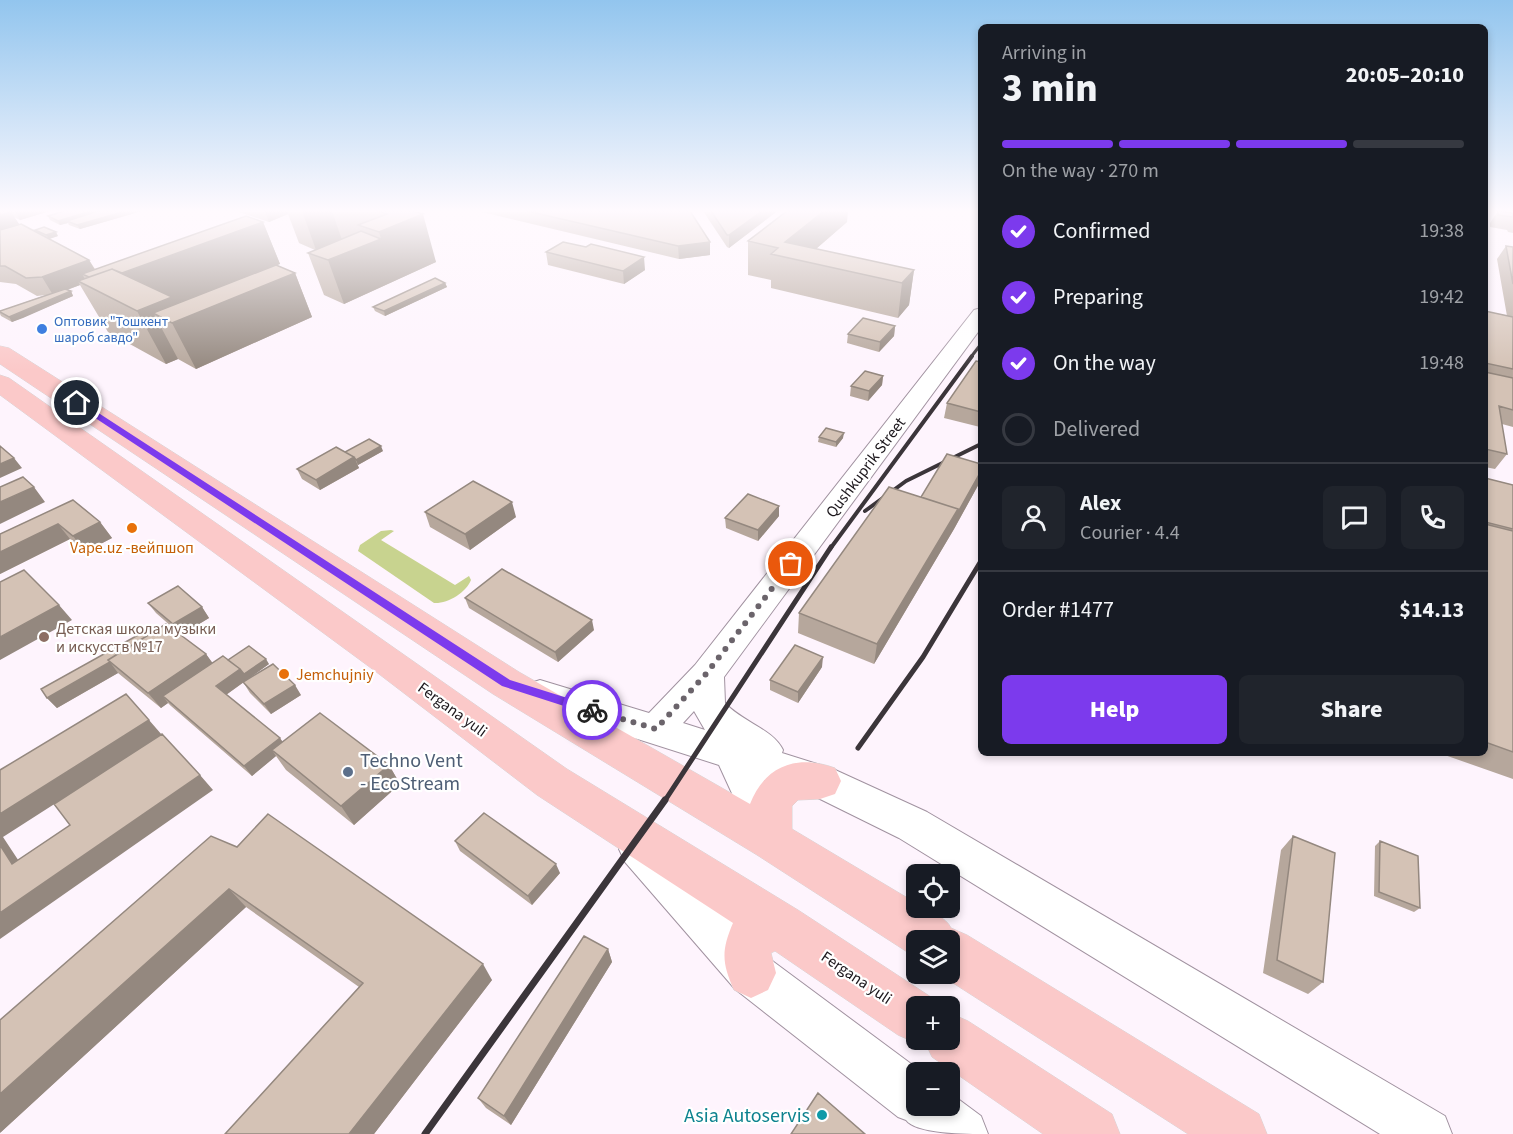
<!DOCTYPE html>
<meta charset="utf-8">
<style>
body{margin:0;font-family:"Source Sans 3",sans-serif;background:#20242c;color:#f1f3f6;height:100vh;display:flex;flex-direction:column;font-size:22px;white-space:nowrap}
*{box-sizing:border-box;margin:0}
p{font-size:20px;color:#9ea1a6}
.icon{flex:none;width:33px;height:33px;fill:none;stroke:currentColor;stroke-width:2;stroke-linecap:round;stroke-linejoin:round}
.map{position:relative;flex:1;overflow:hidden}
.drawer{position:absolute;left:978px;top:24px;width:510px;height:732px;display:flex;flex-direction:column;background:#171b24;border-radius:9px;box-shadow:0 3px 9px #0003}
.drawer>*{flex:none}
.buttons{position:absolute;left:906px;top:864px;display:grid;gap:12px}
.buttons a{display:grid;place-items:center;width:54px;height:54px;border-radius:9px;background:#171b24;box-shadow:0 3px 9px #0003;font-size:30px}
.pin{position:absolute;display:grid;place-items:center;width:51px;height:51px;color:#fff;margin:-26px;border:3px solid #fff;border-radius:50%;box-shadow:0 2px 6px #0007}
.courier{position:absolute;display:grid;place-items:center;width:60px;height:60px;margin:-30px;border:4px solid #7c3aed;border-radius:50%;background:#fff;color:#222;box-shadow:0 2px 8px #0007}
.headline em{font-style:normal;font-weight:800}
.headline div{display:flex;flex-direction:column-reverse}
.headline{display:flex;align-items:center;justify-content:space-between;height:102px;padding:0 24px}
h1{font-size:39px;font-weight:800;line-height:45px}
.bar{display:grid;grid-template-columns:repeat(4,1fr);gap:9px 6px;align-content:center;height:72px;padding:0 24px}
.bar i{height:8px;border-radius:4px;background:#363941}
.bar .selected{background:#7c3aed}
.bar p{grid-column:span 4}
.line{display:flex;align-items:center;gap:15px;padding:0 24px;border-top:2px solid #363941}
.line div{flex:1}
.round{display:grid;place-items:center;flex:none;width:63px;height:63px;border-radius:9px;background:#20242c}
ol{padding:0 24px;list-style:none}
li{display:flex;align-items:center;gap:18px;height:66px}
li p{margin-inline-start:auto}
li .icon{padding:6px;border-radius:50%;background:#7c3aed;color:#fff;stroke-width:4}
li:last-child{color:#9ea1a6}
li i{width:33px;height:33px;border:3px solid #363941;border-radius:50%}
.primary-button{display:flex;gap:12px;margin-top:auto;padding:12px 24px}
.primary-button a{flex:1;height:69px;border-radius:9px;background:#7c3aed;color:#fff;font-size:24px;font-weight:800;line-height:69px;text-align:center}
.primary-button a+a{background:#20242c;color:#f1f3f6}
.map>svg:first-child{display:block}
</style>
<div class="map">
<svg width="1513" height="1134" viewBox="0 0 1513 1134">
<rect width="100%" height="100%" fill="#fef4fd"/>
<path fill="#c8d38f" d="M391,530L394,531L381,540L455,585L469,576L471,580C466,593 447,604 434,603L358,551L360,545L381,531Z"/>
<g fill="none" stroke-linecap="round" stroke-linejoin="round">
<g stroke="#a192a0" stroke-width="2">
<path id="minor" d="M981,308V328L724,677L725,703C742,722 773,729 783,750L782,753L833,769L927,812L1445,1116L1452,1134H1380L899,838L810,794L764,780L791,835L785,848L771,853L757,848L719,765L528,704L523,694L528,684L540,680L649,713L695,665L974,310ZM694,711L705,730L683,723Z
M639,830L653,836L767,957L922,1072H916V1106H950V1093L981,1116L988,1134C966,1134 916,1134 906,1120L898,1117L735,989L625,862L619,849L625,836Z"/>
</g>
<g stroke="#d6d5d6" stroke-width="1">
<path id="major" d="M0,346L9,348L519,672L750,804C765,766 796,754 835,768L841,781L835,794L820,799L798,800L792,806V829L916,903V908C927,908 947,918 951,928L967,935L1259,1114L1267,1134H1188L939,974H950V940H916L915,957L757,855L493,694L0,364Z
M0,375L9,378L567,769L798,910L934,999L937,1006H916V1040H924L916,1043L898,1035L775,951L771,953L776,973L768,990L751,998L734,990C722,963 721,951 733,923L537,795L375,671L0,395Z
M950,1013L968,1021L1112,1114L1120,1134H1043L932,1057L924,1040H950Z"/>
</g>
<use href="#minor" fill="#fff" fill-rule="evenodd"/>
<use href="#major" fill="#fbc9c9" fill-rule="evenodd"/>
<path stroke="#3b353a" stroke-width="3" d="M971,357L981,344"/>
<path stroke="#3b353a" stroke-width="4" d="M865,511L906,481L981,444
M830,549L972,356"/>
<path stroke="#3b353a" stroke-width="5" d="M858,748L923,657L981,561
M664,802L831,547"/>
<path stroke="#3b353a" stroke-width="7" d="M425,1134L665,800"/>
</g>
<path fill="#b6a79c" d="M0,211H50L20,220L14,217L19,224L36,232L35,230L58,236L49,239L89,260L95,269L263,222L280,264L276,265L295,273L312,317L196,369L178,359L166,364L108,332L80,285L67,290L71,291L73,296L12,322L1,316L0,314V311L46,295L37,296L16,284L0,282Z
M64,211H94L95,212L98,211H142L80,229L69,225L68,223L60,225L50,220L48,216Z
M236,211H414L436,262L344,304L324,295L308,253L315,250L299,243L288,214L269,222Z
M478,211H690L710,242V255L679,259Z
M703,211H776V212L729,248L727,247Z
M1498,211L1504,212L1505,211H1513V233L1508,232L1507,230L1490,227V223Z
M847,222L816,249L914,270L909,305L898,318L771,288V280L748,275V241Z
M1506,246L1513,247V427L1502,424L1507,454L1495,469L1485,467V311L1507,316L1497,259Z
M546,252L645,270L624,284L548,265Z
M445,283L447,287L385,316L375,311L373,307Z
M895,326L894,336L879,352L847,343L848,334Z
M981,362V425L980,427L944,418L947,403Z
M883,376L882,385L868,401L850,396L851,386Z
M819,437L843,438L836,447L818,442Z
M383,451L358,465L357,464L359,468L320,490L302,479L297,469L345,452Z
M981,464V480L954,529L874,664L798,633L799,613L921,497Z
M1485,478L1513,485V779L1439,753H1485Z
M73,500L100,522L112,538L85,552L70,539L0,574V534Z
M779,506V516L758,541L726,528L725,518Z
M425,512L516,517L470,550L430,527Z
M465,598L594,630L558,662L469,608Z
M148,603L202,607L209,618L181,635L156,613Z
M150,634L206,654L212,663L228,660L269,664L226,695L283,742L389,765L400,784L354,825L286,770L276,756L252,776L171,706L168,703L161,708L118,673L57,708L47,698Z
M822,667L798,703L770,690V680Z
M243,682L301,695L271,714L250,693Z
M211,836L492,980L374,1134H225L359,987L246,907L0,1133Z
M1293,836L1323,982L1308,994L1263,973L1281,850Z
M455,841L560,873L532,905L460,851Z
M1380,841L1420,908L1414,912L1374,896L1375,846Z
M608,949L612,962L511,1125L486,1108L478,1098Z"/>
<path fill="#94887f" d="M15,211H50L20,220Z
M91,211H94L96,214L67,221L68,223L60,225L58,221Z
M126,211H142L80,229L77,225Z
M265,211H287L288,214L269,222Z
M302,211H332L342,240L316,250Z
M403,211H414L416,217L423,214L436,262L344,304L328,260L381,239L379,232Z
M762,211H776V212L729,248V235Z
M824,211H848L847,222L802,261L785,242Z
M11,212L19,224L0,230V215Z
M263,222L280,264L176,305L295,273L312,317L196,369L172,323L154,314L178,359L166,364L137,311L98,282Z
M56,232L58,236L49,239L46,235Z
M710,242V255L679,259L678,246Z
M644,257L645,270L624,284L623,271Z
M89,260L99,277L82,274L87,282L78,281L80,285L53,295L42,277Z
M914,270L909,305L898,318L902,283Z
M445,283L447,287L385,316L384,311Z
M71,291L73,296L23,318L12,322L9,317Z
M895,326L894,336L879,352L880,342Z
M883,376L882,385L868,401L869,391Z
M844,433L843,438L836,447V442Z
M381,446L383,451L358,465L356,460Z
M354,457L359,468L320,490L316,480Z
M14,458L22,468L0,478V464Z
M981,471V480L954,529L874,664L877,644Z
M34,487L45,502L0,524V502Z
M512,502L516,517L470,550L465,534Z
M779,506V516L758,541V530Z
M100,522L112,538L85,552L73,536Z
M58,524L70,539L0,574V552Z
M59,605L72,620L0,660V637Z
M202,607L209,618L181,635L173,624Z
M592,620L594,630L558,662L555,652Z
M206,654L217,669L163,696L168,703L161,708L148,693Z
M823,657L822,667L798,703V692Z
M266,659L269,664L223,697L216,686L240,669Z
M110,662L118,673L57,708L47,698Z
M295,685L301,695L271,714L264,704Z
M149,720L162,735L3,837L30,878L12,864L0,845V814Z
M280,738L287,748L272,750L276,756L252,776L244,766Z
M389,765L400,784L354,825L341,806Z
M200,775L213,790L0,939V913Z
M556,864L560,873L532,905L528,896Z
M229,889L246,907L0,1133V1094Z
M608,949L612,962L511,1125L504,1116Z
M483,964L492,980L374,1134H349Z"/>
<path fill="#d4c2b5" stroke="#94887f" stroke-width="1.5" d="M0,211H9L11,212L0,215Z
M64,211H91L58,221L48,216Z
M98,211H126L77,225L67,221Z
M378,211H412L423,214L379,232L358,225L387,214Z
M527,211H690L710,242L678,246Z
M711,211H762L729,235H727Z
M787,211H824L785,242L914,270L902,283L771,254L778,248L748,241Z
M1498,211L1513,213V217L1498,215Z
M246,216L263,222L122,273L112,269L89,277L82,274Z
M21,224L89,260L42,277L26,278L5,266H0V230Z
M44,227L56,232L46,235L35,230Z
M361,231L381,239L328,260L308,253Z
M563,242L586,247L591,244L644,257L623,271L546,252Z
M1506,246L1513,247V284Z
M276,265L295,273L172,323L153,313Z
M112,269L172,297L137,311L78,281Z
M435,278L445,283L384,311L373,307Z
M65,289L71,291L9,317L0,312V311Z
M1485,311L1513,317V369L1485,363Z
M863,318L895,326L880,342L848,334Z
M976,361L981,362V412L947,403Z
M865,371L883,376L869,391L851,386Z
M1485,372L1513,378V410L1499,406L1507,454L1485,449Z
M826,428L844,433L836,442L819,437Z
M369,439L381,446L356,460L354,457L345,452Z
M0,446L14,458L0,464Z
M336,447L354,457L316,480L297,469Z
M947,454L981,464V471L957,514L958,509L921,497Z
M23,477L34,487L0,502V487Z
M1485,478L1513,485V529L1485,522Z
M473,481L512,502L465,534L425,512Z
M889,487L958,509L877,644L799,613Z
M748,494L779,506L758,530L725,518Z
M73,500L100,522L73,536L58,524L0,552V534Z
M1485,524L1513,531V752L1485,742Z
M502,569L592,620L555,652L465,598Z
M24,570L59,605L0,637V582Z
M178,586L202,607L173,624L148,603Z
M166,624L206,654L148,693L108,660Z
M147,630L150,634L108,660L110,662L47,698L41,689Z
M795,645L823,657L798,692L770,680Z
M249,646L266,659L244,674L240,669L228,660Z
M223,656L240,669L216,686L280,738L244,766L163,696Z
M273,664L295,685L264,704L243,682Z
M126,694L149,720L0,814V770Z
M320,713L389,765L341,806L272,750Z
M162,734L200,775L0,913V845L12,864L70,825L54,804Z
M484,813L556,864L528,896L455,841Z
M268,814L483,964L349,1134H225L363,983L229,889L0,1094V1020L211,836L237,847Z
M1293,836L1335,853L1323,982L1277,960Z
M1380,841L1418,856L1420,908L1379,892Z
M584,936L608,949L504,1116L478,1098Z
M818,1093L865,1134H791Z"/>
<linearGradient id="sky" x2="0" y2="1"><stop stop-color="#92c5ee"/><stop offset="0.57" stop-color="#fffafe"/><stop offset="1" stop-color="#fffafe" stop-opacity="0"/></linearGradient>
<rect width="1513" height="370" fill="url(#sky)"/>
<path fill="#7c3aed" d="M74,401H80L510,680L596,707V714L592,715L502,686L74,404Z"/>
<g fill="none" stroke-linecap="round" stroke-linejoin="round">
<path stroke="#6b646b" stroke-width="6" stroke-dasharray="0 10.8" d="M592,710L656,729L706,674L791,564"/>
</g>
<circle fill="#3f7fe0" stroke="#fff" stroke-width="2" cx="42" cy="329" r="6"/>
<g fill="#e8710a" stroke="#fff" stroke-width="2">
<circle cx="132" cy="528" r="6"/>
<circle cx="284" cy="674" r="6"/>
</g>
<circle fill="#8d6e63" stroke="#fff" stroke-width="2" cx="44" cy="637" r="6"/>
<circle fill="#5c6f8a" stroke="#fff" stroke-width="2" cx="348" cy="772" r="6"/>
<circle fill="#0f9aa8" stroke="#fff" stroke-width="2" cx="822" cy="1115" r="6"/>
<g text-anchor="middle" stroke-width="4.5" stroke-linejoin="round" paint-order="stroke">
<g font-size="14" fill="#366cbe" stroke="#fff" text-anchor="start">
<text x="54" y="326">Оптовик "Тошкент<tspan x="54" dy="16">шароб савдо"</tspan></text>
</g>
<g font-size="16" fill="#1c171c" stroke="#fff">
<text transform="translate(865 467) rotate(-53)" y="6">Qushkuprik Street</text>
<text transform="translate(453 709) rotate(36)" y="6">Fergana yuli</text>
<text transform="translate(857 977) rotate(34)" y="6">Fergana yuli</text>
</g>
<g font-size="16" fill="#c56008" stroke="#fff">
<text x="132" y="553">Vape.uz -вейпшоп</text>
<text x="296" y="680" text-anchor="start">Jemchujniy</text>
</g>
<g font-size="16" fill="#785e54" stroke="#fff" text-anchor="start">
<text x="56" y="634">Детская школа музыки<tspan x="56" dy="18">и искусств №17</tspan></text>
</g>
<g font-size="20" fill="#4e5e75" stroke="#fff" text-anchor="start">
<text x="360" y="767">Techno Vent<tspan x="360" dy="23">- EcoStream</tspan></text>
</g>
<g font-size="20" fill="#0d838f" stroke="#fff" text-anchor="end">
<text x="810" y="1122">Asia Autoservis</text>
</g>
</g>
</svg>
<div class="buttons">
<a><svg class="icon" aria-label="locate" viewBox="0 0 24 24"><circle cx="12" cy="12" r="6"/><path d="M12 2v4M12 18v4M2 12h4M18 12h4"/></svg></a>
<a><svg class="icon" aria-label="layers" viewBox="0 0 24 24"><path d="M12 4l9 5-9 5-9-5zM3 14l9 5 9-5"/></svg></a>
<a>+</a>
<a>−</a>
</div>
<div class="pin" style="left:791px;top:564px;background:#ea580c"><svg class="icon" aria-label="bag" viewBox="0 0 24 24"><path d="M5 8h14l-1 12H6zM9 8a3 3 0 0 1 6 0"/></svg></div>
<div class="pin" style="left:77px;top:403px;background:#1f2937"><svg class="icon" aria-label="home" viewBox="0 0 24 24"><path d="M3 11l9-7 9 7M6 9v11h12V9"/></svg></div>
<div class="courier" style="left:592px;top:710px"><svg class="icon" aria-label="bike" viewBox="0 0 24 24"><circle cx="6" cy="16" r="4"/><circle cx="18" cy="16" r="4"/><path d="M6 16l4-8h5l3 8M10 8l3 8H6M13 5h3"/></svg></div>
<section class="drawer">
<div class="headline"><div><h1>3 min</h1><p>Arriving in</p></div><em>20:05–20:10</em></div>
<div class="bar"><i class="selected"></i><i class="selected"></i><i class="selected"></i><i></i><p>On the way · 270 m</p></div>
<ol>
<li><svg class="icon" aria-label="check" viewBox="0 0 24 24"><path d="M5 12l5 5 9-10"/></svg>Confirmed<p>19:38</p></li>
<li><svg class="icon" aria-label="check" viewBox="0 0 24 24"><path d="M5 12l5 5 9-10"/></svg>Preparing<p>19:42</p></li>
<li><svg class="icon" aria-label="check" viewBox="0 0 24 24"><path d="M5 12l5 5 9-10"/></svg>On the way<p>19:48</p></li>
<li><i></i>Delivered</li>
</ol>
<div class="line" style="height:108px"><a class="round"><svg class="icon" aria-label="person" viewBox="0 0 24 24"><circle cx="12" cy="8" r="4"/><path d="M4 21q1-7 8-7t8 7"/></svg></a><div><b>Alex</b><p>Courier · 4.4</p></div><a class="round"><svg class="icon" aria-label="chat" viewBox="0 0 24 24"><path d="M4 5h16v11H9l-5 4z"/></svg></a><a class="round"><svg class="icon" aria-label="phone" viewBox="0 0 24 24"><path d="M5 4h4l2 5-3 2q2 4 5 5l2-3 5 2v4C11 20 4 13 5 4z"/></svg></a></div>
<div class="line" style="height:78px"><div>Order #1477</div><b>$14.13</b></div>
<div class="primary-button"><a>Help</a><a>Share</a></div>
</section>
</div>
